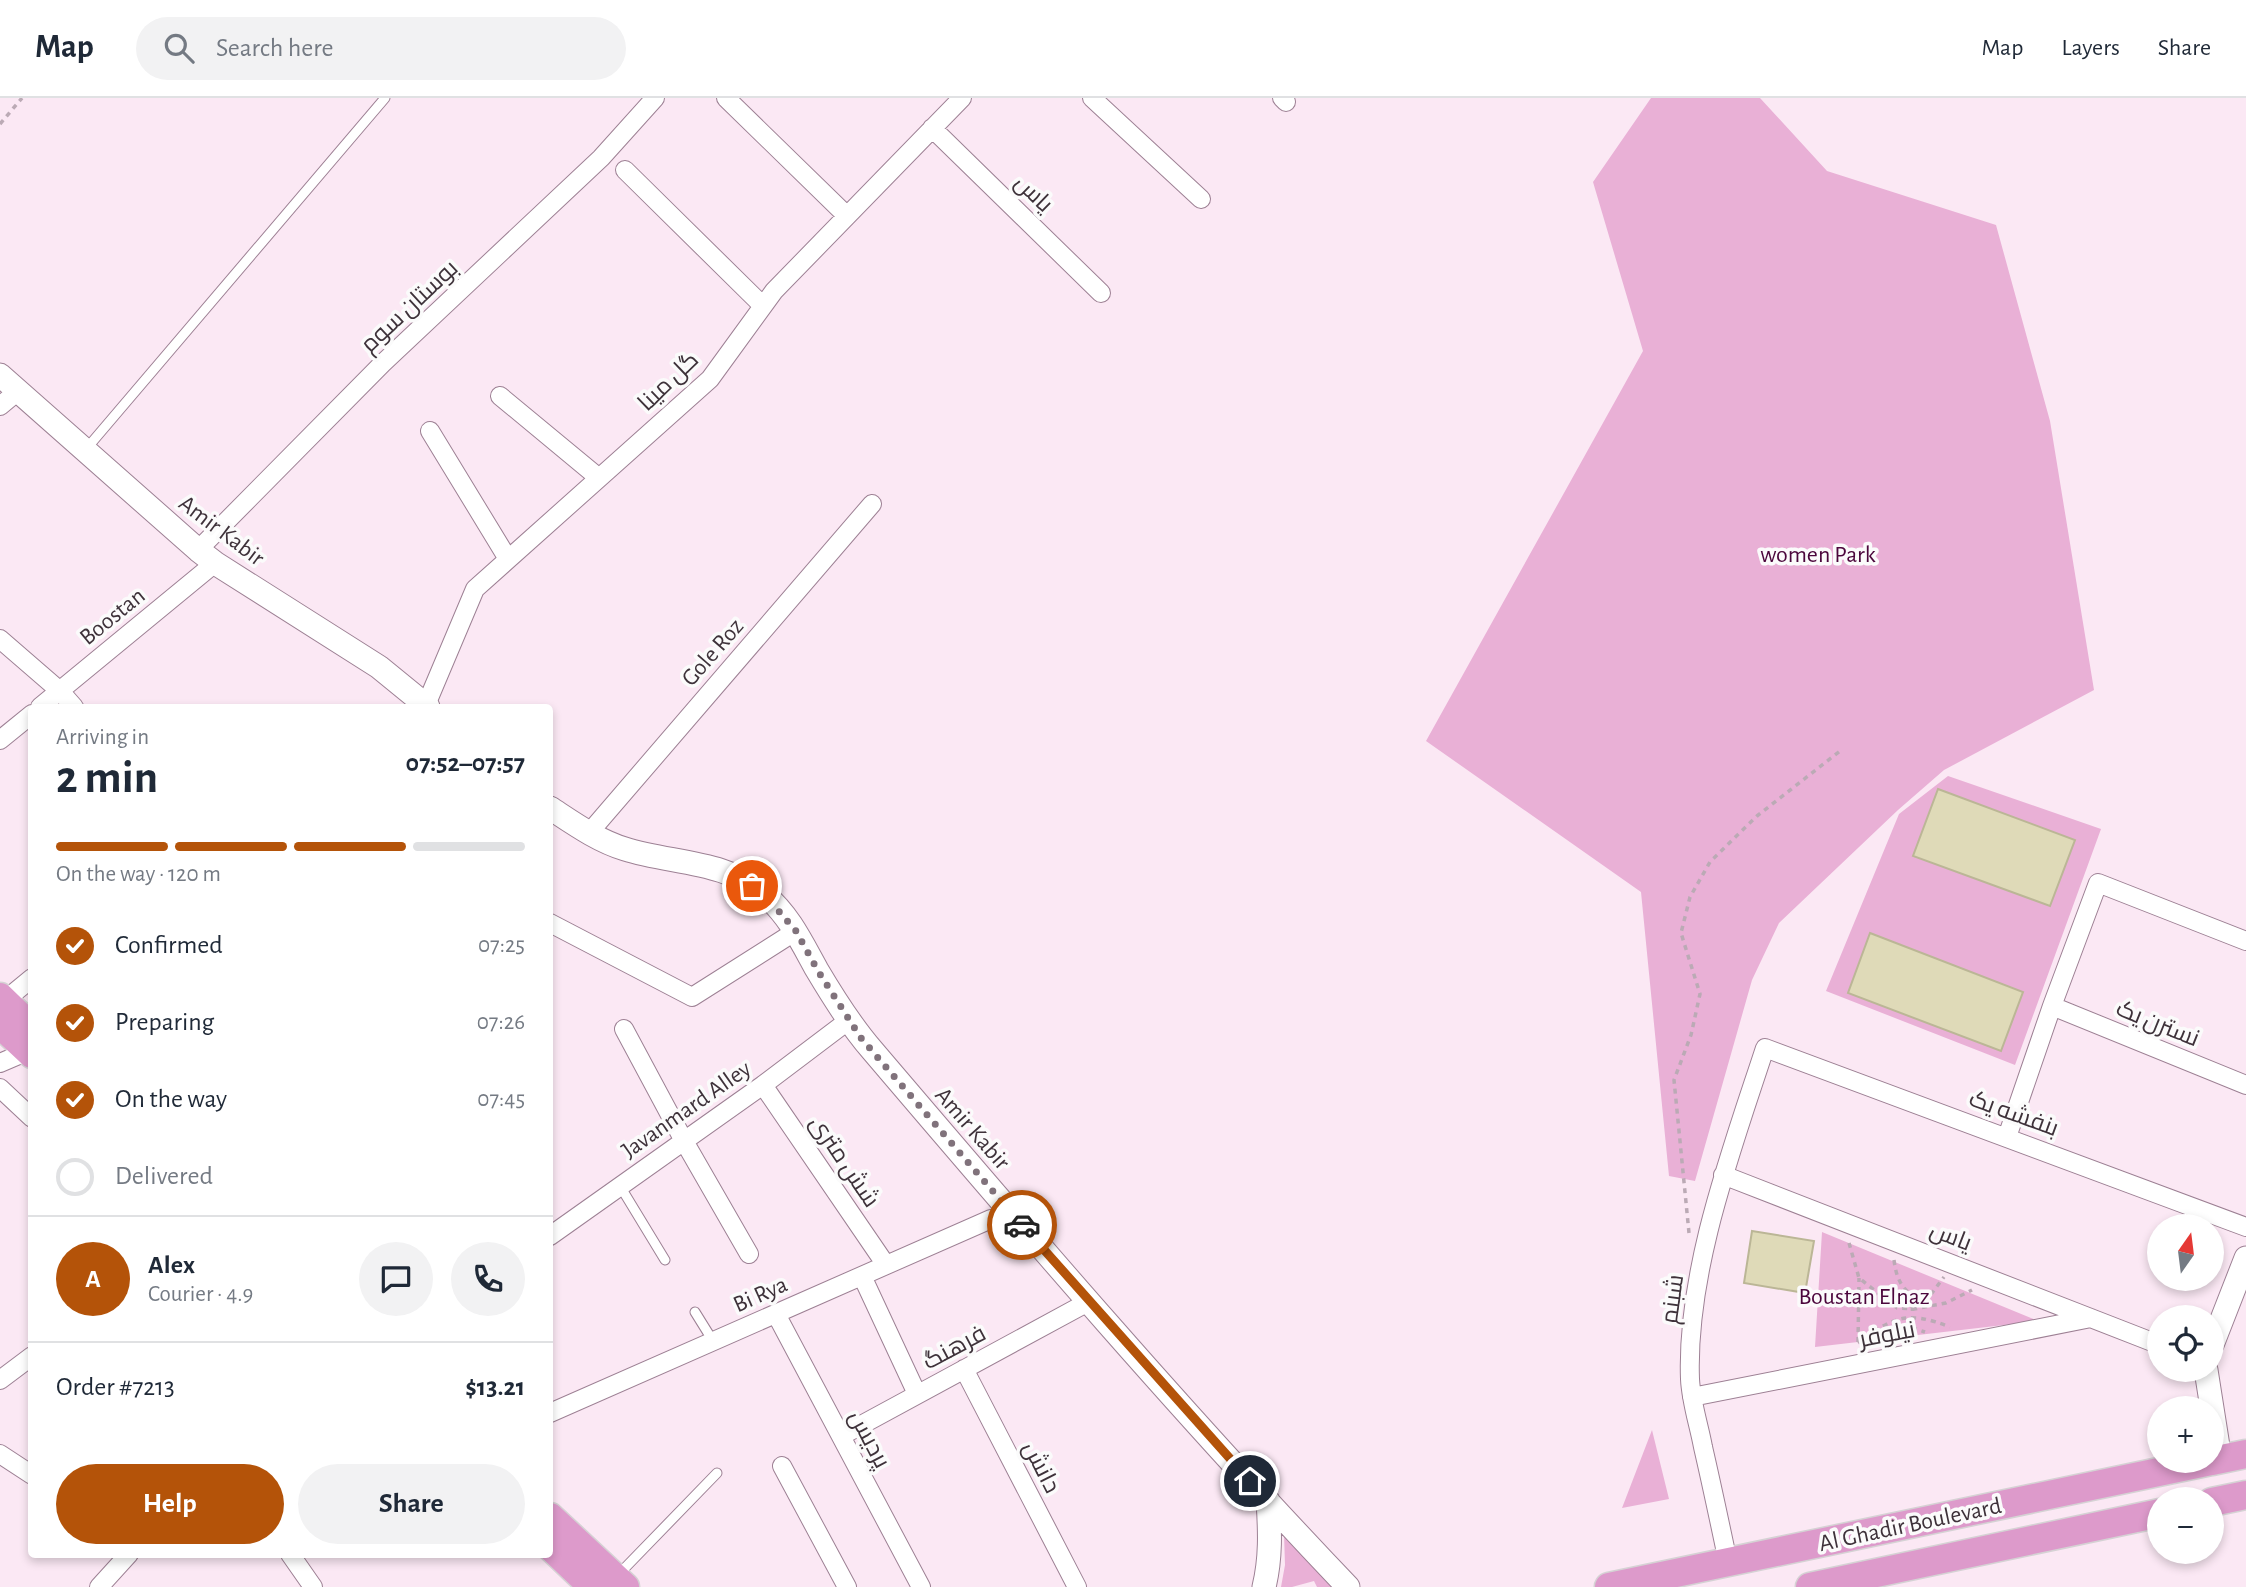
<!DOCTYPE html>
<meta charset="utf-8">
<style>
body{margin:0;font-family:"Alegreya Sans",Cairo,sans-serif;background:#f2f2f3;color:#1f2937;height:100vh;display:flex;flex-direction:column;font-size:26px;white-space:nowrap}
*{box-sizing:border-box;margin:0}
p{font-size:23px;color:#747a83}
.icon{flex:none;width:38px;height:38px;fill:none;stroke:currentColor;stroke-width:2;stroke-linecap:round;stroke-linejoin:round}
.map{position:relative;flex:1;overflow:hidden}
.sheet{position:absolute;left:28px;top:606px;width:525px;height:854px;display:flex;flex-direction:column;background:#fff;border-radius:7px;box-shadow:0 4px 10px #0003}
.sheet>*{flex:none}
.needle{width:46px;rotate:14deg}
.fabs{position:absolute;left:2147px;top:1116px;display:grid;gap:14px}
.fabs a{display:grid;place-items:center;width:77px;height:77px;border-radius:50%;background:#fff;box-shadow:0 4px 10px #0003;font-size:35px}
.pin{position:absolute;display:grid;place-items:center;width:60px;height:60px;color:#fff;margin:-30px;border:4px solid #fff;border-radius:50%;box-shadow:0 2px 7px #0007}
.courier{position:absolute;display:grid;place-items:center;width:70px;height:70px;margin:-35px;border:5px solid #b45309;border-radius:50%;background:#fff;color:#222;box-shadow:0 2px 9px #0007}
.summary em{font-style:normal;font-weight:700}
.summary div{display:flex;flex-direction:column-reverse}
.summary{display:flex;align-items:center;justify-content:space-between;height:119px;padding:0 28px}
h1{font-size:46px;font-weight:700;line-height:52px}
.bar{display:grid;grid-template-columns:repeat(4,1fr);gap:10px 7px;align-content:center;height:84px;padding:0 28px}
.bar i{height:9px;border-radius:5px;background:#e0e1e3}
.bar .active{background:#b45309}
.bar p{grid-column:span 4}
.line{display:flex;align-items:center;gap:18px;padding:0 28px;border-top:2px solid #e0e1e3}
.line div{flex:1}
.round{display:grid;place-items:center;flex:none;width:74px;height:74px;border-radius:37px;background:#f2f2f3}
ol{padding:0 28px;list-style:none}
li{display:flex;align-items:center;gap:21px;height:77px}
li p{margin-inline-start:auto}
li .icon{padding:7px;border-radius:50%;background:#b45309;color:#fff;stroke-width:4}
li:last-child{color:#747a83}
li i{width:38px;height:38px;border:4px solid #e0e1e3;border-radius:50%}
.primary-button{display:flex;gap:14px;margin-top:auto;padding:14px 28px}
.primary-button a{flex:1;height:80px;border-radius:42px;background:#b45309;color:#fff;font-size:28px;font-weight:700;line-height:80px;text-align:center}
.primary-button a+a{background:#f2f2f3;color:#1f2937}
header{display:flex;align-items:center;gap:42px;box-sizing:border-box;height:98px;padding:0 35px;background:#fff;border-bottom:2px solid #e0e1e3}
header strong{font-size:33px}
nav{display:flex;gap:38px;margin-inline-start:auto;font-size:24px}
.search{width:490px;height:63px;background:#f2f2f3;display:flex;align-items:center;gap:18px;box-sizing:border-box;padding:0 24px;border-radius:38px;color:#747a83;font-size:26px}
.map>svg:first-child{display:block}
</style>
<header>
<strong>Map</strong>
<div class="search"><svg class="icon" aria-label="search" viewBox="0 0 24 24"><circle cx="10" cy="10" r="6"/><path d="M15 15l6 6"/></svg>Search here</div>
<nav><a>Map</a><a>Layers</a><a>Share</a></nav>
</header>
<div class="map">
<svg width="2246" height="1489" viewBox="0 0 2246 1489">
<rect width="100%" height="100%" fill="#fbe8f4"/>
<path fill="#e9b0d6" d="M1651,0H1760L1827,73L1996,127L2050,323L2094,592L1944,672L1898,712L1779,825L1752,882L1695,1083L1669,1078L1641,794L1426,643L1643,253L1593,84Z
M1948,678L2101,731L2015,967L1826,893L1899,716Z
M1822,1134L2038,1223L1815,1249Z
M1652,1332L1669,1401L1622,1410Z
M1284,1435L1334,1489H1317L1314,1483L1292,1489H1281L1285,1467Z"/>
<path fill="#dfdab8" stroke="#bbb696" stroke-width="2" d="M1938,691L2075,742L2050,808L1913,758Z
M1870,835L2023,894L2001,953L1848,895Z
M1752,1133L1814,1143L1805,1195L1744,1185Z"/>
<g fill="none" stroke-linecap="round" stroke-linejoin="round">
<g stroke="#9d8094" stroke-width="11">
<path id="service" d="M87,350L385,0
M620,1088L665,1162
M695,1214L713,1243
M619,1476L717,1375"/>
</g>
<g stroke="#9d8094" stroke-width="20">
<path id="minor" d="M726,0L847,118
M1092,0L1201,101
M1282,0L1286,4
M932,30L1101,195
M625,72L763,208
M500,298L599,380
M0,308L18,293
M430,333L508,461
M198,452L383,265L601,60L655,0
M0,541L60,593L74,609
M426,607L475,491L710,281L774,193L962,0
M40,609L215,465
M0,642L32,616
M589,735L872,406
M550,825L692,899L796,833
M4,903L32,880
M2052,908L2246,987
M624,931L684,1043L749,1156
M0,965L28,953
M763,987L886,1167
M0,990L32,1020
M2007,1039L2052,908L2098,785L2246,843
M1723,1077L2160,1247
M550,1138L763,987L849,922
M862,1178L917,1296
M776,1216L921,1489
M964,1271L1077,1489
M0,1282L32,1258
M1692,1299L2091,1220
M550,1315L991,1121
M841,1338L1090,1203
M0,1356L32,1377
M782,1368L847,1489
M290,1456L313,1489
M1728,1464C1720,1426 1712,1388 1703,1349C1699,1327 1691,1304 1690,1281C1686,1173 1732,1051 1765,950L2246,1129
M99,1489L129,1456"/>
</g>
<g stroke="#9d8094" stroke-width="25">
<path id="tertiary" d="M0,277L198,452L215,465L379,569L428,609
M550,710C573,725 598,743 625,751C672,766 726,762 765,797C789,817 802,845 817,872C833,899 851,928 872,952C1027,1134 1183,1316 1348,1489
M2212,1247L2246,1160
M2206,1272L2220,1361
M1264,1489C1271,1460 1270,1433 1268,1403"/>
</g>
<g stroke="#d5d2d4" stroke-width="31">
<path id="primary" d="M0,899L32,930
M0,926L32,956
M2212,1363L2246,1356
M2212,1404L2246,1397
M550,1419L625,1489
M550,1448L593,1489
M1609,1489L2211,1363
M1810,1489L2160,1415"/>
</g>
<path stroke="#bbaab5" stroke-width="3.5" stroke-dasharray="5 5" stroke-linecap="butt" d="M0,26L22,0
M1689,1135L1674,982L1691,937L1700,896L1681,835L1690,799L1710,764L1757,718L1840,653
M1849,1145L1859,1180L1897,1210L1914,1211L1946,1205L1972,1192
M1894,1162C1896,1178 1900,1189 1914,1199L1932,1195L1944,1179
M1912,1198L1913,1230
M1895,1241L1913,1230L1925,1234
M1858,1244L1859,1180
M1858,1245C1893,1219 1907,1212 1950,1229"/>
<use href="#service" stroke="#fff" stroke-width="9"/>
<use href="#minor" stroke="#fff" stroke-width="18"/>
<use href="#tertiary" stroke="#fff" stroke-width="23"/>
<use href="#primary" stroke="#dd9acb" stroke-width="28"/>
</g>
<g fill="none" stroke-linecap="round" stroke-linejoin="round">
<path stroke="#80727b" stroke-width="7" stroke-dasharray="0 12.6" d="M752,788L764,796L796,833L818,873L861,940L1022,1127"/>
<path stroke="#b45309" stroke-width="9" d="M1022,1127L1250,1383"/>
</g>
<g text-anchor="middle" stroke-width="7" stroke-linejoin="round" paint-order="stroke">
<g font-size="24" fill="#3e323a" stroke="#fbfbfb">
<text transform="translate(1034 95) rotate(44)" y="8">یاس</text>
<text transform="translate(409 208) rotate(-43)" y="8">بوستان سوم</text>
<text transform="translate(668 283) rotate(-44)" y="8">گل مینا</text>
<text transform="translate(222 432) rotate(37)" y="8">Amir Kabir</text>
<text transform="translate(112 518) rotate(-39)" y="8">Boostan</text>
<text transform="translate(712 554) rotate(-49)" y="8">Gole Roz</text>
<text transform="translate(2158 925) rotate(22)" y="8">نسترن یک</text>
<text transform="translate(686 1011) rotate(-35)" y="8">Javanmard Alley</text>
<text transform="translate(2014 1015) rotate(20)" y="8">بنفشه یک</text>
<text transform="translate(973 1030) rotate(49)" y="8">Amir Kabir</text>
<text transform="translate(845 1063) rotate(56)" y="8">شش متری</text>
<text transform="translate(1951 1138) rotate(21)" y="8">یاس</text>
<text transform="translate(760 1196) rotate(-24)" y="8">Bi Rya</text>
<text transform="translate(1672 1201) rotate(-82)" y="8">شبنم</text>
<text transform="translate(1887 1236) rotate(-11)" y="8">نیلوفر</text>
<text transform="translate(954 1249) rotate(-28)" y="8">فرهنگ</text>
<text transform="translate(870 1341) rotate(62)" y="8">پردیس</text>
<text transform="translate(1042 1369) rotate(63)" y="8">دانش</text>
<text transform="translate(1910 1426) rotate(-12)" y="8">Al Ghadir Boulevard</text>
</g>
<g font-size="24" fill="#4b063c" stroke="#fbfbfb">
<text x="1818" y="464">women Park</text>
<text x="1864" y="1206">Boustan Elnaz</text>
</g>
</g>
</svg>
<div class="fabs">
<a><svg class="needle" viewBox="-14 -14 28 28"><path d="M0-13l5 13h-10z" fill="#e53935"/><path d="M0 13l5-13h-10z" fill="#747a83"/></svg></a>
<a><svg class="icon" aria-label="locate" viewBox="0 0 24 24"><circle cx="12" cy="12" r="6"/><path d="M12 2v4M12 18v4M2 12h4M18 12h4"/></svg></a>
<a>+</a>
<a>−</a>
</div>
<div class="pin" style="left:752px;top:788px;background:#ea580c"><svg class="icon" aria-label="bag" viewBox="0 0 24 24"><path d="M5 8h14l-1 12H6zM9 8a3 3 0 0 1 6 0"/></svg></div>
<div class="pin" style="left:1250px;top:1383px;background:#1f2937"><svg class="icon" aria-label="home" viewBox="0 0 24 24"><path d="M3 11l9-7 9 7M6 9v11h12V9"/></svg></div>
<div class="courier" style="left:1022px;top:1127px"><svg class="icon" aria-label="car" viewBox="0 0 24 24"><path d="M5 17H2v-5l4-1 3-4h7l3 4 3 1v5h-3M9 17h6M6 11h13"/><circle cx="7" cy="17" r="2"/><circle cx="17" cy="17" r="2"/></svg></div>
<section class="sheet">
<div class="summary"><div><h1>2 min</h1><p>Arriving in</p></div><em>07:52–07:57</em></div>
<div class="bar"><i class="active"></i><i class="active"></i><i class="active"></i><i></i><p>On the way · 120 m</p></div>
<ol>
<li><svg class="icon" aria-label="check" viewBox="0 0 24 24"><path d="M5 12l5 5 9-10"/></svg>Confirmed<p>07:25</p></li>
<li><svg class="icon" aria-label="check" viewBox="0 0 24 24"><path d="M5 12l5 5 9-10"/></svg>Preparing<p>07:26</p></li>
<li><svg class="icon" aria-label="check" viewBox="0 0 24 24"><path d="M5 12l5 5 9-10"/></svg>On the way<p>07:45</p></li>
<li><i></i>Delivered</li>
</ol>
<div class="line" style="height:126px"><b class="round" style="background:#b45309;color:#fff">A</b><div><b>Alex</b><p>Courier · 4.9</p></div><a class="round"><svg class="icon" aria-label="chat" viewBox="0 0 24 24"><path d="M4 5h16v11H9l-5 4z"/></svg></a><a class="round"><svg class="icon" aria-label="phone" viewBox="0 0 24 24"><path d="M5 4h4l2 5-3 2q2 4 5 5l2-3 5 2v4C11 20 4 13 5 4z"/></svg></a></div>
<div class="line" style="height:91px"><div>Order #7213</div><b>$13.21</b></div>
<div class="primary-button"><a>Help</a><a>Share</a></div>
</section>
</div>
